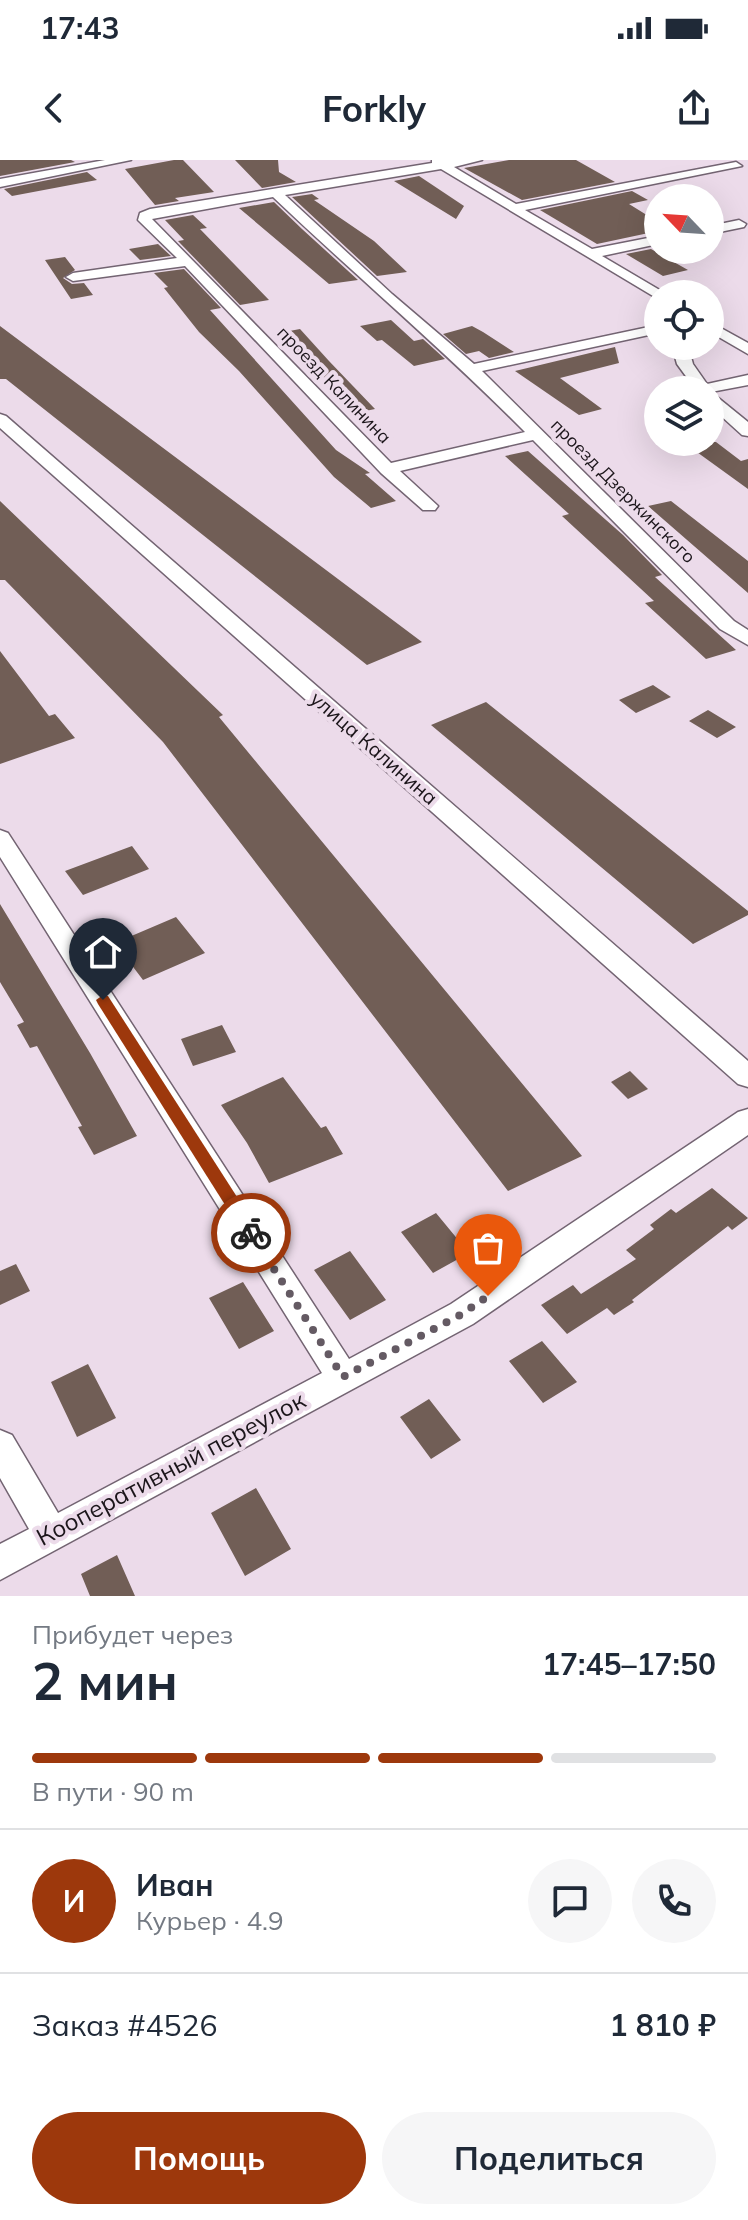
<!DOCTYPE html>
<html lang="ru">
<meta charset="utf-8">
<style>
body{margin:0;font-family:Mulish,sans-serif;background:#f6f6f7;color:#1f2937;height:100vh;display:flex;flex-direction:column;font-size:30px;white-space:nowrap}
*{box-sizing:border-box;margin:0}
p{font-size:26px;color:#747a83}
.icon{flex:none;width:44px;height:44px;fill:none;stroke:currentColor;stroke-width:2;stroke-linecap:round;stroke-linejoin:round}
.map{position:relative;height:1436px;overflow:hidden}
.side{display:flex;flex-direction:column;background:#fff;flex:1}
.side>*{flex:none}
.needle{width:52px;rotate:295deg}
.controls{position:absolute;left:644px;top:24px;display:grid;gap:16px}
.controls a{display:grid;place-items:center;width:80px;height:80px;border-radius:50%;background:#fff;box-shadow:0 8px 32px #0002;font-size:40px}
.pin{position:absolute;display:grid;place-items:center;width:68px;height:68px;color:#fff;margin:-82px -34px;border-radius:50% 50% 50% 0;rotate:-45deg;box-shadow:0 0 8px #0007}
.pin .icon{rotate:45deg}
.courier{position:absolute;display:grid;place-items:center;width:80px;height:80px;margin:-40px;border:6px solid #9d380c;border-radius:50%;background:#fff;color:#222;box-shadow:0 2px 10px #0007}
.overview em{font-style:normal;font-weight:700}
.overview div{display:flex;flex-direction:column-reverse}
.overview{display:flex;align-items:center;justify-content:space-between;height:136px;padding:0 32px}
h1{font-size:52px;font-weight:700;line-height:60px}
.bar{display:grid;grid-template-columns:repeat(4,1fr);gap:12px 8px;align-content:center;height:96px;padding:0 32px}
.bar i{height:10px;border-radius:6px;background:#e0e1e3}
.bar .active{background:#9d380c}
.bar p{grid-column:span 4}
.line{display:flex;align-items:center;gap:20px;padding:0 32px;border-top:2px solid #e0e1e3}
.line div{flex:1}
.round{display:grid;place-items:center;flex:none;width:84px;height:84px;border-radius:42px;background:#f6f6f7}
.action{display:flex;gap:16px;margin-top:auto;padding:16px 32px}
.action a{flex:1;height:92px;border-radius:48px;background:#9d380c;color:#fff;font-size:32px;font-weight:700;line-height:92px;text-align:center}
.action a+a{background:#f6f6f7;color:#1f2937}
.status{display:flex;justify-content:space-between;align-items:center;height:56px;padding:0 40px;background:#fff;direction:ltr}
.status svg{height:22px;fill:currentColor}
header{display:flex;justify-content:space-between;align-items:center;height:104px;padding:0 32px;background:#fff;font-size:36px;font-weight:700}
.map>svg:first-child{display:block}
</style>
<div class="status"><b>17:43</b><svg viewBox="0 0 49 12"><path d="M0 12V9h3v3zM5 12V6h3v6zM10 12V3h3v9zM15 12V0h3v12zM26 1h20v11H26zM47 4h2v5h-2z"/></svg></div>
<header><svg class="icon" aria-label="back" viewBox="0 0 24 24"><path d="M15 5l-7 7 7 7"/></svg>Forkly<svg class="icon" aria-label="share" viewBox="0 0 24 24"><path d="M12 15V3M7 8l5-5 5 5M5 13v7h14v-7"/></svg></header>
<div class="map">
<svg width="748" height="1436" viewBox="0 0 748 1436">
<rect width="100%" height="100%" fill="#ecdbea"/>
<path fill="#715e56" d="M0,0H71L75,2L0,16Z
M174,0H183L214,32L175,38L179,41L155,45L125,9Z
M235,0H278L279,12L296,22L262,28Z
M509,0H576L615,22L522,40L464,8Z
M87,12L97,20L12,36L4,29Z
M419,16L464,46L456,59L394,21Z
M632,31L648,40L629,44L658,62V71L597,84L540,50Z
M312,34L319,39L314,40L374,81L407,112L377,116L292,37Z
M274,42L302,69L358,120L329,124L239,48Z
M193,55L207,68L200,69L269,140L240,145L178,81L184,80L165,60Z
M158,84L171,96L140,100L129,89Z
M651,89L688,110L663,116L626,94Z
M65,97L75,110L63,118L72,124L84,123L93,135L71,139L45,100Z
M184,109L221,148L210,150L336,290L370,313L365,314L396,341L371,348L334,317L239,211L199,172L164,128L168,127L154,113Z
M391,160L414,181L423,179L445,199L414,206L382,180L377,181L360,166Z
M0,166L234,341L422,482L367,505L6,219H0Z
M472,166L483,172L514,192L489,198L479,191L466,194L443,174Z
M300,169L329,201L375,249L351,254L279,173Z
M615,187L619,203L560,218L602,249L579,255L515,211Z
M683,282H716L741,301L748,299V329Z
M528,291L623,375L662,415L655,417L736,490L706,499L645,443L654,441L562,356L569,354L505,296Z
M0,341L223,555L219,557L582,996L508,1031L163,582L5,420H0Z
M671,341L748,401V433L648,346Z
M0,491L49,556L55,554L75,578L0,604Z
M653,525L671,537L636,553L619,540Z
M486,542L748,751V755L693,784L431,565Z
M708,550L736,567L717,578L689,561Z
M132,686L149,709L83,735L65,711Z
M0,744L90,893L137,976L94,995L78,967L82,966L37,886L30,888L17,865L24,862L0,822Z
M176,757L205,793L143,820L115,783Z
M222,865L236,892L193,906L181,879Z
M630,911L648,929L628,939L611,922Z
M283,917L321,968L326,966L343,994L269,1023L247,983L221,945Z
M712,1028L748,1058L732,1070L728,1066L632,1140L634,1142L614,1155L607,1148L567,1174L541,1145L573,1125L581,1134L636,1099L626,1090L654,1069L650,1065L671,1049L676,1053Z
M436,1053L469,1093L433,1113L401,1072Z
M350,1091L386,1140L350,1160L314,1110Z
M16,1104L30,1131L0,1145V1111Z
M243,1122L274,1171L239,1189L209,1138Z
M542,1181L577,1222L543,1243L509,1201Z
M88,1204L116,1258L77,1277L51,1222Z
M429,1239L461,1280L431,1299L400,1257Z
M256,1328L291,1389L245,1416L211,1353Z
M117,1395L135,1436H90L81,1414Z"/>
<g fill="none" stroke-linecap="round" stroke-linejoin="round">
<g stroke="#736472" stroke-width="3">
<path id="minor" d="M105,0H131L0,27V19Z
M432,0H482L454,7L516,44L736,2L742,6L525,50L592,89L658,76V84L602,96L663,132L664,134H658V139L441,9L285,35L392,134L474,204L658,165V173L482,211L734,461L748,470V485L720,469L533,280L400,311L438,346L435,350H423L381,313L185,106L73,121L66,117L73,113L177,98L138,60L140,53L150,49L432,3ZM273,37C356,116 444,190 525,272L391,303L152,59Z
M739,60L746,64L744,67L710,74V66Z
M710,162L748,183V194L710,172Z
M672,186H688L693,204L707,224L748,215V225L711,232L748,262V276L742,275L710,246V230H696L677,204Z
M0,254L6,256L748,901V927L738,924L0,268Z
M0,670L8,673L349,1199L451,1144L738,952L748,949V975L473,1164L0,1420V1384L29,1369L0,1318V1270L12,1275L58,1353L322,1213L0,697Z"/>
</g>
<use href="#minor" fill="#fff" fill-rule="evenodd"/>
</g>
<path fill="#9d380c" d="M103,835L108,836L257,1068V1078H246L98,844L96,840Z"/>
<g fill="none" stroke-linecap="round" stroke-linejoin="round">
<path stroke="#645a63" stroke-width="8" stroke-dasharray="0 14.4" d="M251,1073L343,1217L462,1154L488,1136"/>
</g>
<g text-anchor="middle" stroke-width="8" stroke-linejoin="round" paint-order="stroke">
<g font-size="18" fill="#1b151a" stroke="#ecdbea">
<text transform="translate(334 225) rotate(46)" y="6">проезд Калинина</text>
<text transform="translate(623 331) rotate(45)" y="6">проезд Дзержинского</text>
</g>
<g font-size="20" fill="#1b151a" stroke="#ecdbea">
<text transform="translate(374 588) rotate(41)" y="7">улица Калинина</text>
</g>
<g font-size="24" fill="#1b151a" stroke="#ecdbea">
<text transform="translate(171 1309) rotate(-28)" y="8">Кооперативный переулок</text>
</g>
</g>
</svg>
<div class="controls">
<a><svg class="needle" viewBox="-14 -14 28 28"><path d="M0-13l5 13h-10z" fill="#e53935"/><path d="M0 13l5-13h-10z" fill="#747a83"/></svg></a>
<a><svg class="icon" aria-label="locate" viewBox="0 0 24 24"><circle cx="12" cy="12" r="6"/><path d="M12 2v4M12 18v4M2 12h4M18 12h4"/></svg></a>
<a><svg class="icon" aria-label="layers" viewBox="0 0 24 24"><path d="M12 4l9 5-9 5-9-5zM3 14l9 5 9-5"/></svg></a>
</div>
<div class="pin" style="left:488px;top:1136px;background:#ea580c"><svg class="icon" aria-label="bag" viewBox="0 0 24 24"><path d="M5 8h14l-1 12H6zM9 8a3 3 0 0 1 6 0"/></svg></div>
<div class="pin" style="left:103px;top:840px;background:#1f2937"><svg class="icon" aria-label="home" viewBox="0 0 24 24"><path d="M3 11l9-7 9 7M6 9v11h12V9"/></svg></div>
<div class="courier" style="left:251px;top:1073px"><svg class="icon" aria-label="bike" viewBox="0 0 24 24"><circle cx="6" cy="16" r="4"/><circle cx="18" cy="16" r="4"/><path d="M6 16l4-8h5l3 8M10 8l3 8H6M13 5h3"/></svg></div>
</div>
<section class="side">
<div class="overview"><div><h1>2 мин</h1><p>Прибудет через</p></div><em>17:45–17:50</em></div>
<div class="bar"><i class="active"></i><i class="active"></i><i class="active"></i><i></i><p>В пути · 90 m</p></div>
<div class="line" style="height:144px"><b class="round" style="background:#9d380c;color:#fff">И</b><div><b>Иван</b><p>Курьер · 4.9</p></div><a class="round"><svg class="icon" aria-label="chat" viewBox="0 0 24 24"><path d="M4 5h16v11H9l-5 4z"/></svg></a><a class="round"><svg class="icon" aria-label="phone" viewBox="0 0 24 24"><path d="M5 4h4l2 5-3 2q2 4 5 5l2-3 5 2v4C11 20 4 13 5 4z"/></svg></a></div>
<div class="line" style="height:104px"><div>Заказ #4526</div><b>1 810 ₽</b></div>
<div class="action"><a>Помощь</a><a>Поделиться</a></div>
</section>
